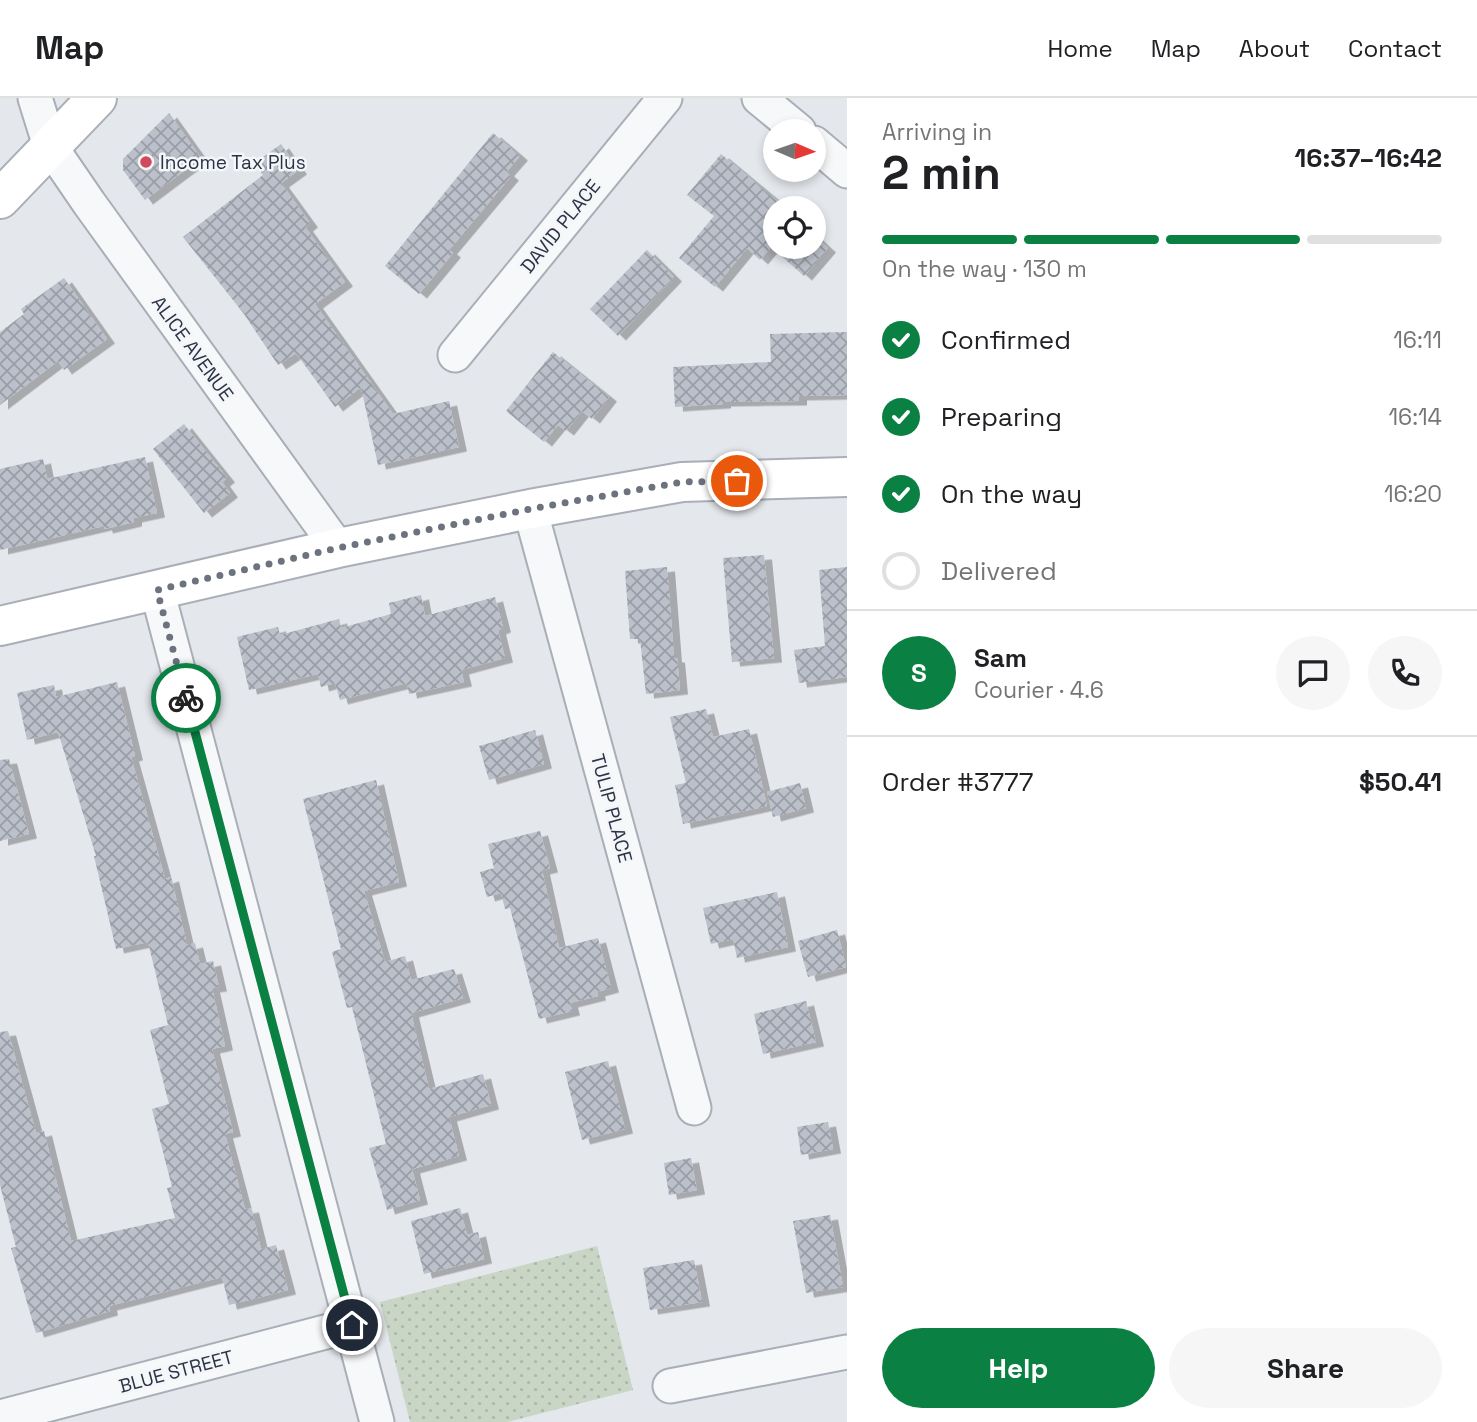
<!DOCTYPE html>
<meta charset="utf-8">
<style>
body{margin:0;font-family:"Space Grotesk",sans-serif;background:#f6f6f6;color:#202124;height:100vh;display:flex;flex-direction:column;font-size:26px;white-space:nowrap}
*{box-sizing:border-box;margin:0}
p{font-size:23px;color:#757577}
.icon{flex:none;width:38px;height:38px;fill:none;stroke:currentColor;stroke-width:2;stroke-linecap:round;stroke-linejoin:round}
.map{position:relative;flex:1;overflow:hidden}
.drawer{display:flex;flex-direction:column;background:#fff;width:630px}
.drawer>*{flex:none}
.needle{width:46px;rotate:92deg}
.controls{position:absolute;left:763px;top:21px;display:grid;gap:14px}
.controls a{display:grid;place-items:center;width:63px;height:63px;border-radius:50%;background:#fff;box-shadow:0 4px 10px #0003;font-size:35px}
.pin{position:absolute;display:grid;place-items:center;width:60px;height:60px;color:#fff;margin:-30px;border:4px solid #fff;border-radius:50%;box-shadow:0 2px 7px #0007}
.courier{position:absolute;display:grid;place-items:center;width:70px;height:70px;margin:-35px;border:5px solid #0b8043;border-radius:50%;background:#fff;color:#222;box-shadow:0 2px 9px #0007}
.summary em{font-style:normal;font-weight:700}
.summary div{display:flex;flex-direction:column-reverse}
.summary{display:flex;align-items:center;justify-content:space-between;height:119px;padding:0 35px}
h1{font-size:46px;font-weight:700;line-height:52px}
.bar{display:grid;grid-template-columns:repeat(4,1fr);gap:10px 7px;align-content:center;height:84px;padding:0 35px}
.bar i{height:9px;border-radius:5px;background:#e0e0e0}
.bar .on{background:#0b8043}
.bar p{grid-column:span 4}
.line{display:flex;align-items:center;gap:18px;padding:0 35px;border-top:2px solid #e0e0e0}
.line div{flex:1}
.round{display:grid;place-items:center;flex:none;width:74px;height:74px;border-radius:37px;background:#f6f6f6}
ol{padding:0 35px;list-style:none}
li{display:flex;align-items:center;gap:21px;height:77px}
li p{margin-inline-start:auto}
li .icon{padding:7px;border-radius:50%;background:#0b8043;color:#fff;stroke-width:4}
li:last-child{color:#757577}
li i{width:38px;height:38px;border:4px solid #e0e0e0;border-radius:50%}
.cta{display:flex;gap:14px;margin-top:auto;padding:14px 35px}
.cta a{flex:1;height:80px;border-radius:42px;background:#0b8043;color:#fff;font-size:28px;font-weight:700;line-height:80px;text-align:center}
.cta a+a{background:#f6f6f6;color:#202124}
header{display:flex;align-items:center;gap:42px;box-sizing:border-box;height:98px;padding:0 35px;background:#fff;border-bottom:2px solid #e0e0e0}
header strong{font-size:33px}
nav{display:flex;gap:38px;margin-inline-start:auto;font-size:24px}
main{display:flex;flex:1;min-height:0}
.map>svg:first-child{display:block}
</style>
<header>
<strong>Map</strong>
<nav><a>Home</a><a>Map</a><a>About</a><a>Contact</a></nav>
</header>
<main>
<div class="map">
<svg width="847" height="1324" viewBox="0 0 847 1324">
<defs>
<pattern id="grass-dots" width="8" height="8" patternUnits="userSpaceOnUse" patternTransform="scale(1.75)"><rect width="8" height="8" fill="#c9d6c5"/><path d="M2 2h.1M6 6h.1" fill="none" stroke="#adb8ab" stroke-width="1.8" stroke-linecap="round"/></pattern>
<pattern id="building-cross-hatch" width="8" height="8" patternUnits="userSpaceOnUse" patternTransform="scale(1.75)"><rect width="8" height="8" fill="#bbc0ca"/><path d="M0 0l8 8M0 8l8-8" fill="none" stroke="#989da6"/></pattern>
<filter id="shadow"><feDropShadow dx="8" dy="4.5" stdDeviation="0" flood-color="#0004"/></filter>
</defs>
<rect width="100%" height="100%" fill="#e4e7ec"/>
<path fill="url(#grass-dots)" d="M597,1148L633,1292L507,1324H410L380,1204Z"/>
<path fill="url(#building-cross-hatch)" filter="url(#shadow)" d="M169,15L201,60L145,102L123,72V61Z
M493,35L520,58L506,74L511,78L449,152L453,155L419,196L385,168Z
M281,46L299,72L281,85L310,125L305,129L345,184L315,206L393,316L449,303L459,349L378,367L361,289L335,309L296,255L278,267L244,216L183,139L263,77L255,65Z
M721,56L786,110H775V149H814V137L828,150L804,178L771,149L760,162L747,150L715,189L679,160L714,118L687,97Z
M647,152L674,179L618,238L590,211Z
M64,180L107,241L64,272L58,263L0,307V234L24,216L21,211Z
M847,234V297L799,298V303L723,304V306L675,309L673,269L771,264L770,236Z
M553,254L609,299L592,321L582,313L566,333L558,327L544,344L506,313Z
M184,326L227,380L222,384L230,395L204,415L153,351Z
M145,359L157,415L134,420V424L105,431L104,428L0,452V371L43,361L47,381Z
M764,457L774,560L732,564L723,460Z
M667,469L674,560H677L680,592L646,596L640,541H630L625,473Z
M847,469V579L799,585L794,552L825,548L819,472Z
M421,497L425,518L495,499L503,530L498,532L505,560L461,572L464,584L409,596L407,585L340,602L335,585L321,589L318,576L249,592L237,539L278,529L280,537L339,521L341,530L391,516L389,505Z
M117,584L135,658L131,659L165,781L171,779L187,847L195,845L200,866L213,863L219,889L212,890L225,948L212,951L233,1034L225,1036L245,1111L251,1110L261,1151L276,1147L288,1192L229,1207L222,1179L109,1208L110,1213L36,1235L11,1150L16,1149L0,1087V934L8,933L36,1035L44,1033L71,1143L175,1120L167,1090L172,1089L152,1011L169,1006L150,932L168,927L148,844L116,851L94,758H96L58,634L27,642L17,595L54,587L56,599Z
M706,611L713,639L749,631L767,708L683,726L675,687L686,685L670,619Z
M535,632L544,666L489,682L479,648Z
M9,661L29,736L0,743V662Z
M376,682L399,784L364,793L385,864L405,858L411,882L454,871L463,900L411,915L429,991L483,976L491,1007L449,1019L459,1058L412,1071L420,1102L387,1112L369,1050L386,1046L352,909L347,910L332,854L341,851L303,701Z
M800,685L806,710L773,719L767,694Z
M540,733L550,770L542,772L559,850L598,840L611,890L597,894L598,898L570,905L572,913L539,921L510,810L505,811L501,795L487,799L480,774L494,770L488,746Z
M777,794L788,849L737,860L733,841L711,846L703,810Z
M837,832L846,869L808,879L798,843Z
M806,903L816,944L763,956L754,916Z
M608,963L625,1031L582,1042L565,974Z
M828,1024L833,1051L801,1057L797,1029Z
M691,1060L697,1092L669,1097L664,1065Z
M460,1110L467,1137L478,1134L484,1161L424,1176L411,1123Z
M830,1117L843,1189L806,1195L793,1123Z
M694,1162L702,1204L650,1212L643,1170Z"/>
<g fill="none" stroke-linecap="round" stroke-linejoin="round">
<g stroke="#a9aeb7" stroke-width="37">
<path id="street" d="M35,0L50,48L89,105L338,450
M759,0L799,33
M814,45L847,73
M455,257L665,0
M530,411L694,1010
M157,492L377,1324
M670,1288L847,1254
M0,1319L352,1227"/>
</g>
<g stroke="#a9aeb7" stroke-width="42">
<path id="secondary" d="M0,101L97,0
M0,528L338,450L530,411L682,384L847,379"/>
</g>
<use href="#street" stroke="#f7f8fa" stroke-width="33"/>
<use href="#secondary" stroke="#fff" stroke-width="38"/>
</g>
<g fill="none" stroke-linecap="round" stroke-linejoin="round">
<path stroke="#6c737f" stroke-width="7" stroke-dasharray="0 12.6" d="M186,600L157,492L338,450L530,411L682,384L737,383"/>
<path stroke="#0b8043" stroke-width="9" d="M186,600L352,1227"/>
</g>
<circle fill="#d1495b" stroke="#f4f6f9" stroke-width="2.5" cx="146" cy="64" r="7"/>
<g text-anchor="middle" stroke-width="5" stroke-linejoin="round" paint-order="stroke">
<g font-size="19" fill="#2b3445" stroke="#f4f6f9" text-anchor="start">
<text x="160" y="71">Income Tax Plus</text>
</g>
<g font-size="19" fill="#2b3445" stroke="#f4f6f9">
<text transform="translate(560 128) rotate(-51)" y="7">DAVID PLACE</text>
<text transform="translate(193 250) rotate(54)" y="7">ALICE AVENUE</text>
<text transform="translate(612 710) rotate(75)" y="7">TULIP PLACE</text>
<text transform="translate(176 1273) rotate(-15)" y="7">BLUE STREET</text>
</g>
</g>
</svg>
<div class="controls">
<a><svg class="needle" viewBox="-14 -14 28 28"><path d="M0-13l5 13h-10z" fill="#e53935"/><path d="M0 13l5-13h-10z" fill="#757577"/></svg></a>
<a><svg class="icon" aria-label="locate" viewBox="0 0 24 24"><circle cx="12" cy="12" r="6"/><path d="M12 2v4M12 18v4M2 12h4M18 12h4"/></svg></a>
</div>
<div class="pin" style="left:737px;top:383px;background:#ea580c"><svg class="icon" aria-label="bag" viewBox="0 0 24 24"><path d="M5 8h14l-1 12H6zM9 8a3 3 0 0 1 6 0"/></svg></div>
<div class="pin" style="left:352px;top:1227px;background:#1f2937"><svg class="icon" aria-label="home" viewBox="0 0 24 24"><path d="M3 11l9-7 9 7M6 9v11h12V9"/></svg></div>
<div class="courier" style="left:186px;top:600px"><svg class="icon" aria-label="bike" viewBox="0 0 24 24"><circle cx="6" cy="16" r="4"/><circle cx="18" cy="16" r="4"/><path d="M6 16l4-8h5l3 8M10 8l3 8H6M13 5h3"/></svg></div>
</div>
<section class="drawer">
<div class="summary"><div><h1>2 min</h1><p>Arriving in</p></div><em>16:37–16:42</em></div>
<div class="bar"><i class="on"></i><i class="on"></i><i class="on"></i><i></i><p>On the way · 130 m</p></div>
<ol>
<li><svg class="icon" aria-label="check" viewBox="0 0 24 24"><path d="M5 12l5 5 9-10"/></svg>Confirmed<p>16:11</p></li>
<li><svg class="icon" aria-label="check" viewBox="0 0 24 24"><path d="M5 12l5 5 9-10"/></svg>Preparing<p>16:14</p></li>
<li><svg class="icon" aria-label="check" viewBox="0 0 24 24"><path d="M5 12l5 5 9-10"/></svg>On the way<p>16:20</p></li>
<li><i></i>Delivered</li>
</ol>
<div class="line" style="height:126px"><b class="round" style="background:#0b8043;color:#fff">S</b><div><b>Sam</b><p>Courier · 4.6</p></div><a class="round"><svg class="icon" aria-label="chat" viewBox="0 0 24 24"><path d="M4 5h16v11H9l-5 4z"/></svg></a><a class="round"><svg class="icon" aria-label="phone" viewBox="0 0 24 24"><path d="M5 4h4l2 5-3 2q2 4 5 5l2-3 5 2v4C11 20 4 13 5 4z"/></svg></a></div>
<div class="line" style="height:91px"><div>Order #3777</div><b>$50.41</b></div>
<div class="cta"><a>Help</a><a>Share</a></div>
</section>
</main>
